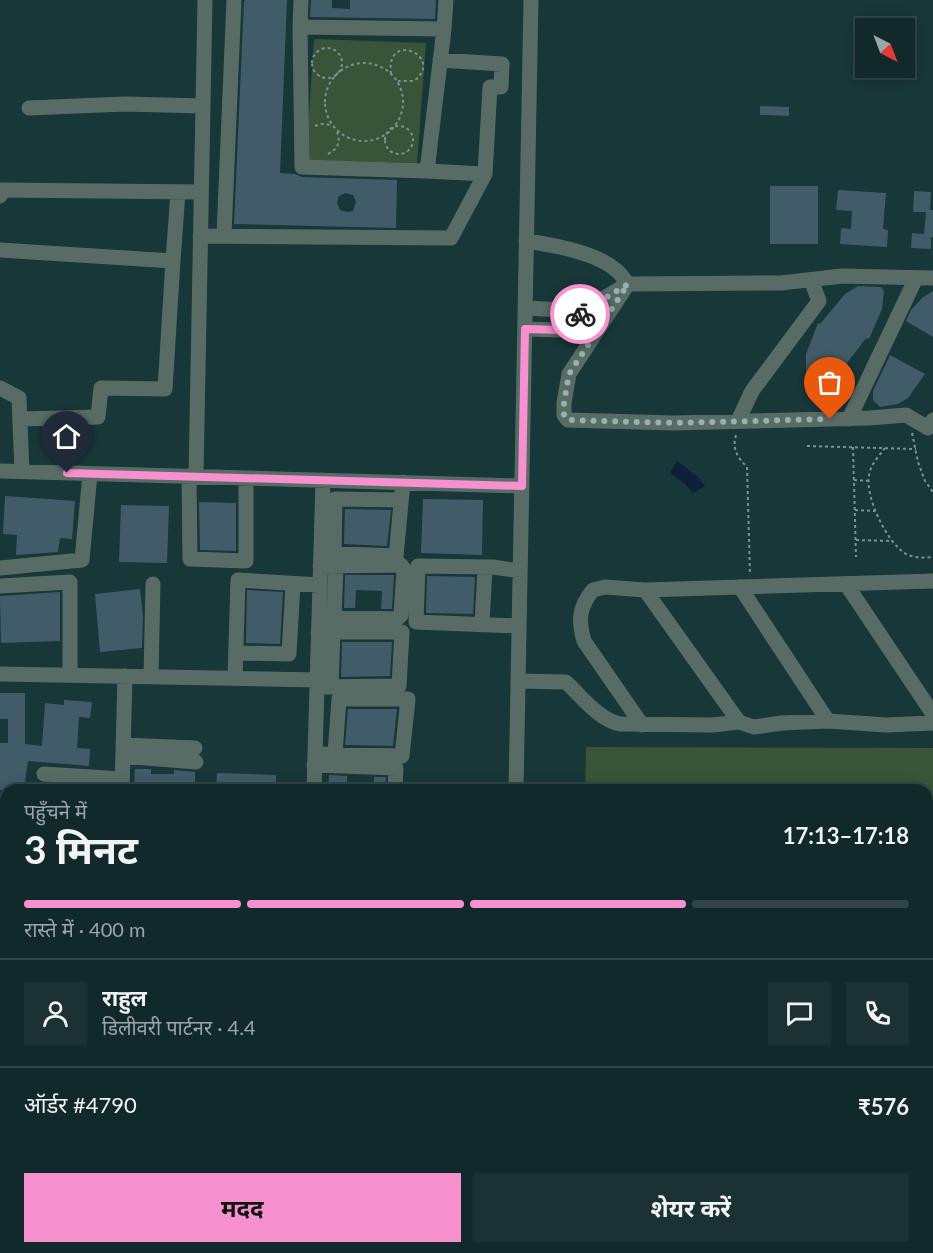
<!DOCTYPE html>
<html lang="hi">
<meta charset="utf-8">
<style>
body{margin:0;font-family:Lato,"Noto Sans Devanagari",sans-serif;background:#1b3133;color:#f1f3f6;height:100vh;display:flex;flex-direction:column;font-size:22px;white-space:nowrap}
*{box-sizing:border-box;margin:0}
p{font-size:20px;color:#9ca6a9}
.icon{flex:none;width:33px;height:33px;fill:none;stroke:currentColor;stroke-width:2;stroke-linecap:round;stroke-linejoin:round}
.map{position:relative;flex:1;overflow:hidden}
.side{position:absolute;left:0px;top:784px;width:933px;height:470px;display:flex;flex-direction:column;background:#12292b;border-radius:18px 18px 0 0;box-shadow:0 3px 15px #0003,0 0 0 2px #314547}
.side>*{flex:none}
.needle{width:39px;rotate:138deg}
.controls{position:absolute;left:855px;top:18px;display:grid;gap:12px}
.controls a{display:grid;place-items:center;width:60px;height:60px;border-radius:0px;background:#12292b;box-shadow:0 3px 15px #0003,0 0 0 2px #314547;font-size:30px}
.pin{position:absolute;display:grid;place-items:center;width:51px;height:51px;color:#fff;margin:-62px -26px;border-radius:50% 50% 50% 0;rotate:-45deg;box-shadow:0 0 6px #0007}
.pin .icon{rotate:45deg}
.courier{position:absolute;display:grid;place-items:center;width:60px;height:60px;margin:-30px;border:4px solid #f790ce;border-radius:50%;background:#fff;color:#222;box-shadow:0 2px 8px #0007}
.headline em{font-style:normal;font-weight:700}
.headline div{display:flex;flex-direction:column-reverse}
.headline{display:flex;align-items:center;justify-content:space-between;height:102px;padding:0 24px}
h1{font-size:39px;font-weight:700;line-height:45px}
.bar{display:grid;grid-template-columns:repeat(4,1fr);gap:9px 6px;align-content:center;height:72px;padding:0 24px}
.bar i{height:8px;border-radius:4px;background:#314547}
.bar .on{background:#f790ce}
.bar p{grid-column:span 4}
.line{display:flex;align-items:center;gap:15px;padding:0 24px;border-top:2px solid #314547}
.line div{flex:1}
.round{display:grid;place-items:center;flex:none;width:63px;height:63px;border-radius:0px;background:#1b3133}
.primary-button{display:flex;gap:12px;margin-top:auto;padding:12px 24px}
.primary-button a{flex:1;height:69px;border-radius:0px;background:#f790ce;color:#111;font-size:24px;font-weight:700;line-height:69px;text-align:center}
.primary-button a+a{background:#1b3133;color:#f1f3f6}
.map>svg:first-child{display:block}
</style>
<div class="map">
<svg width="933" height="1253" viewBox="0 0 933 1253">
<rect width="100%" height="100%" fill="#183739"/>
<path fill="#395438" d="M314,39L426,43L417,163L306,160Z
M586,747L933,748V1097H927V790H585Z"/>
<path fill="#0d1f3a" d="M677,461L697,476L705,486L693,493L685,484L670,473Z"/>
<path fill="#415b68" fill-rule="evenodd" d="M246,0H287L280,173L295,174L302,177L397,180L396,228L234,224L244,1ZM346,193L353,195L356,202L353,211L347,212L340,210L337,203L339,196Z
M311,0H332V8L350,9V0H436L435,19L310,17Z
M760,106L789,107V116L760,115Z
M770,186H818V244H770Z
M838,190L886,193L883,229L888,230L887,247L840,244L841,228L851,229L852,211L836,210Z
M914,191L931,192L930,210H933V237H931V249L911,248L912,233L924,234L926,212H913Z
M858,286L881,287L884,291L882,309L869,339L866,338L844,367L831,376L817,380L810,378L806,371V354L818,323L820,324L845,294Z
M933,291V337L906,321L911,310L922,298Z
M890,355L925,374L908,398L898,404L880,407L873,400V391Z
M5,496L75,501L72,539L60,538L58,552L16,555L17,535L3,534Z
M423,499L483,500L482,555L421,553Z
M199,502L236,503V551L200,550Z
M121,505L169,506L167,563L119,562Z
M345,509L391,510L387,546L344,544Z
M345,575H394L392,609H381L382,591L356,590L355,608H344Z
M427,576L475,577L473,614L426,613Z
M140,589L143,616L142,648L100,652L95,594Z
M247,590L283,592L280,644L246,643Z
M60,592V641L1,643L0,596Z
M342,642H392L390,676L341,677Z
M0,693H25V744L42,746L45,703L64,705V700L92,702L90,718L79,717L77,748L90,749L89,766L28,761L24,790H0V743H8V719H0Z
M348,709H397L393,746L345,745Z
M135,769H151V774H174V770L195,772V790H138V786H134Z
M217,773L276,775V790H216Z
M329,775L347,776V790H328Z
M374,777H386L385,790H374Z"/>
<g fill="none" stroke-linecap="round" stroke-linejoin="round">
<path stroke="#7a9294" stroke-width="2" stroke-dasharray="3 3" stroke-linecap="butt" d="M312 63a15 15 0 1 1 30 0a15 15 0 1 1-30 0Z
M325 102a39 39 0 1 1 78 0a39 39 0 1 1-78 0Z
M391,74C385,29 446,57 414,81H398
M315,126L321,124L332,125
M385 140a14 14 0 1 1 28 0a14 14 0 1 1-28 0Z
M328,154C338,149 341,142 337,132
M912,433L918,462L925,481L933,492
M736,435C732,449 737,457 747,467L750,575
M807,446L916,449
M853,447L856,557
M885,448C879,456 870,465 869,476C865,497 887,543 906,554C914,558 924,558 933,557
M854,480L869,481
M855,510L875,511
M856,540L892,541"/>
<path stroke="#586c65" stroke-width="15" d="M300,27L301,0
M444,29L446,0
M440,60L502,64L501,87H490L485,174
M29,108L125,104L203,106
M0,196L1,190L201,192
M224,235L234,0
M200,236L451,238L485,174L427,171L444,29L300,27L302,167L427,171
M526,241C553,245 595,252 616,270C620,273 624,279 628,284
M0,250L173,261L178,192
M628,284L569,374L564,403V415L568,420L674,423L870,418L906,415L928,428L933,420
M525,308L564,310L574,318
M525,329L561,330L597,302L628,284L781,283L842,276L933,278
M0,388L19,398L22,472
M20,419L98,417L101,388L165,389L173,261
M849,419L916,278
M738,421L752,391L819,301L811,280
M0,471L522,486
M189,476L190,559L246,561V478
M196,476L205,0
M321,553L396,556L403,482
M334,553L335,499L401,500
M0,568L82,560L90,474
M846,584L933,714
M0,586L70,582V675
M740,587L828,721
M645,590L739,722
M319,617L397,619L401,615L404,569L401,565L320,566
M334,617L336,566
M482,625L485,567
M519,626L416,622L418,566L493,567L520,571
M236,653L289,654L293,584
M0,674L317,680
M151,677L153,584
M235,678L238,580L320,585
M518,681L566,682C581,696 599,720 620,724L713,725L739,722L754,727L782,723L828,721L886,725L933,723
M317,687L399,686L402,632H318
M331,687L333,631
M642,725L584,641C578,620 579,607 593,590L605,587L645,590L933,581
M123,745L195,748
M315,754L402,756L408,699H339L335,754
M123,756L196,762
M314,765L396,768L395,790
M44,774L122,779
M122,790L125,676
M314,790L323,480
M516,790L531,0
M0,958H6
M0,1128H6
M0,1196L6,1197
M202,1248V1250L258,1253
M464,1248V1253
M107,1253V1248
M274,1253V1248
M299,1253V1248
M379,1253V1248
M393,1253L394,1248
M504,1253L505,1248
M525,1253V1248
M579,1253L580,1248
M594,1253V1248
M652,1253V1248
M664,1253V1248
M719,1253L720,1248
M785,1253L786,1248
M801,1253L802,1248
M864,1253L865,1248
M928,1253V1140"/>
</g>
<g fill="none" stroke-linecap="round" stroke-linejoin="round">
<path stroke="#99b0b1" stroke-width="6" stroke-dasharray="0 10.8" d="M580,314L628,284L569,374L564,403V415L568,420L674,423L830,419"/>
<path stroke="#f790ce" stroke-width="8" d="M67,473L522,486L525,329L561,330L580,314"/>
</g>
</svg>
<div class="controls">
<a><svg class="needle" viewBox="-14 -14 28 28"><path d="M0-13l5 13h-10z" fill="#e53935"/><path d="M0 13l5-13h-10z" fill="#9ca6a9"/></svg></a>
</div>
<div class="pin" style="left:830px;top:419px;background:#ea580c"><svg class="icon" aria-label="bag" viewBox="0 0 24 24"><path d="M5 8h14l-1 12H6zM9 8a3 3 0 0 1 6 0"/></svg></div>
<div class="pin" style="left:67px;top:473px;background:#1f2937"><svg class="icon" aria-label="home" viewBox="0 0 24 24"><path d="M3 11l9-7 9 7M6 9v11h12V9"/></svg></div>
<div class="courier" style="left:580px;top:314px"><svg class="icon" aria-label="bike" viewBox="0 0 24 24"><circle cx="6" cy="16" r="4"/><circle cx="18" cy="16" r="4"/><path d="M6 16l4-8h5l3 8M10 8l3 8H6M13 5h3"/></svg></div>
<section class="side">
<div class="headline"><div><h1>3 मिनट</h1><p>पहुँचने में</p></div><em>17:13–17:18</em></div>
<div class="bar"><i class="on"></i><i class="on"></i><i class="on"></i><i></i><p>रास्ते में · 400 m</p></div>
<div class="line" style="height:108px"><a class="round"><svg class="icon" aria-label="person" viewBox="0 0 24 24"><circle cx="12" cy="8" r="4"/><path d="M4 21q1-7 8-7t8 7"/></svg></a><div><b>राहुल</b><p>डिलीवरी पार्टनर · 4.4</p></div><a class="round"><svg class="icon" aria-label="chat" viewBox="0 0 24 24"><path d="M4 5h16v11H9l-5 4z"/></svg></a><a class="round"><svg class="icon" aria-label="phone" viewBox="0 0 24 24"><path d="M5 4h4l2 5-3 2q2 4 5 5l2-3 5 2v4C11 20 4 13 5 4z"/></svg></a></div>
<div class="line" style="height:78px"><div>ऑर्डर #4790</div><b>₹576</b></div>
<div class="primary-button"><a>मदद</a><a>शेयर करें</a></div>
</section>
</div>
